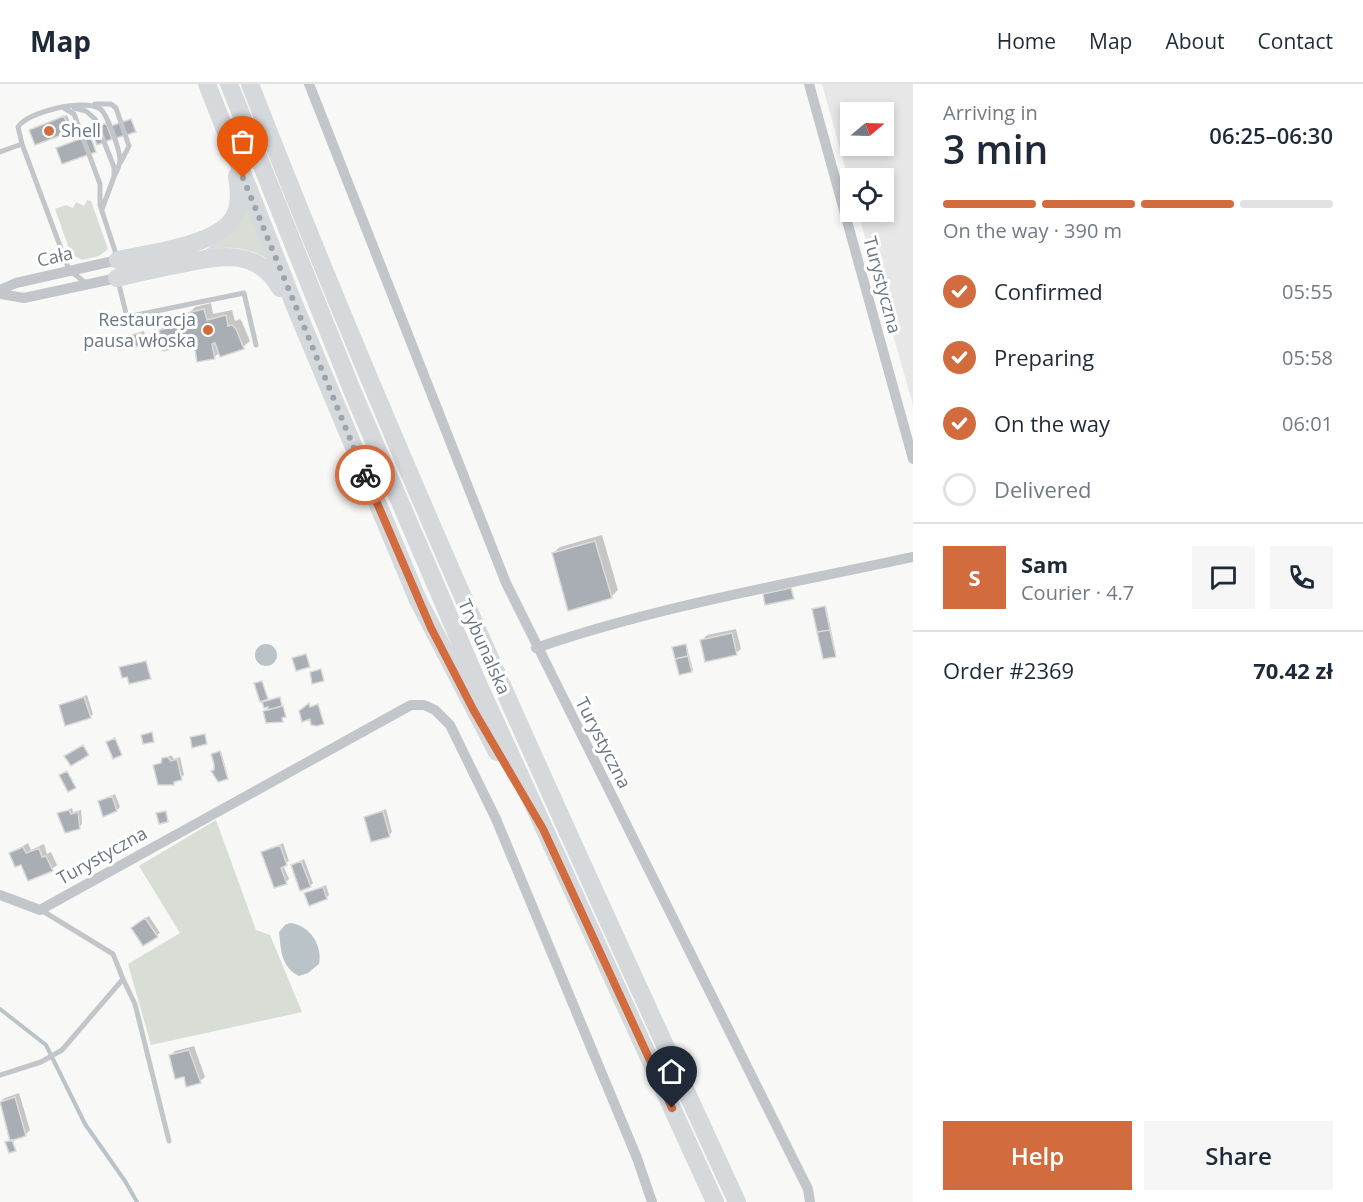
<!DOCTYPE html>
<meta charset="utf-8">
<style>
body{margin:0;font-family:"Open Sans",sans-serif;background:#f6f6f7;color:#1f2937;height:100vh;display:flex;flex-direction:column;font-size:22px;white-space:nowrap}
*{box-sizing:border-box;margin:0}
p{font-size:20px;color:#747a83}
.icon{flex:none;width:33px;height:33px;fill:none;stroke:currentColor;stroke-width:2;stroke-linecap:round;stroke-linejoin:round}
.map{position:relative;flex:1;overflow:hidden}
.panel{display:flex;flex-direction:column;background:#fff;width:450px}
.panel>*{flex:none}
.needle{width:39px;rotate:71deg}
.buttons{position:absolute;left:840px;top:18px;display:grid;gap:12px}
.buttons a{display:grid;place-items:center;width:54px;height:54px;border-radius:0px;background:#fff;box-shadow:0 3px 9px #0003;font-size:30px}
.pin{position:absolute;display:grid;place-items:center;width:51px;height:51px;color:#fff;margin:-62px -26px;border-radius:50% 50% 50% 0;rotate:-45deg;box-shadow:0 0 6px #0007}
.pin .icon{rotate:45deg}
.courier{position:absolute;display:grid;place-items:center;width:60px;height:60px;margin:-30px;border:4px solid #d26b3d;border-radius:50%;background:#fff;color:#222;box-shadow:0 2px 8px #0007}
.head em{font-style:normal;font-weight:600}
.head div{display:flex;flex-direction:column-reverse}
.head{display:flex;align-items:center;justify-content:space-between;height:102px;padding:0 30px}
h1{font-size:39px;font-weight:600;line-height:45px}
.bar{display:grid;grid-template-columns:repeat(4,1fr);gap:9px 6px;align-content:center;height:72px;padding:0 30px}
.bar i{height:8px;border-radius:4px;background:#e0e1e3}
.bar .on{background:#d26b3d}
.bar p{grid-column:span 4}
.line{display:flex;align-items:center;gap:15px;padding:0 30px;border-top:2px solid #e0e1e3}
.line div{flex:1}
.round{display:grid;place-items:center;flex:none;width:63px;height:63px;border-radius:0px;background:#f6f6f7}
ol{padding:0 30px;list-style:none}
li{display:flex;align-items:center;gap:18px;height:66px}
li p{margin-inline-start:auto}
li .icon{padding:6px;border-radius:50%;background:#d26b3d;color:#fff;stroke-width:4}
li:last-child{color:#747a83}
li i{width:33px;height:33px;border:3px solid #e0e1e3;border-radius:50%}
.primary-button{display:flex;gap:12px;margin-top:auto;padding:12px 30px}
.primary-button a{flex:1;height:69px;border-radius:0px;background:#d26b3d;color:#fff;font-size:24px;font-weight:600;line-height:69px;text-align:center}
.primary-button a+a{background:#f6f6f7;color:#1f2937}
header{display:flex;align-items:center;gap:36px;box-sizing:border-box;height:84px;padding:0 30px;background:#fff;border-bottom:2px solid #e0e1e3}
header strong{font-size:28px}
nav{display:flex;gap:33px;margin-inline-start:auto;font-size:21px}
main{display:flex;flex:1;min-height:0}
.map>svg:first-child{display:block}
</style>
<header>
<strong>Map</strong>
<nav><a>Home</a><a>Map</a><a>About</a><a>Contact</a></nav>
</header>
<main>
<div class="map">
<svg width="913" height="1118" viewBox="0 0 913 1118">
<rect width="100%" height="100%" fill="#f8f8f6"/>
<path fill="#e6e7e6" fill-rule="evenodd" d="M822,0H913V321L858,128H884V94H850V101ZM850,28H884V62H850Z"/>
<path fill="#d8ddd6" d="M87,116L91,117L108,165L99,172L82,176L71,170L55,125L66,121L73,124L76,118L84,122Z
M247,124L267,175C247,162 228,162 205,166L233,147Z
M216,736L256,846L270,851L302,928L151,961L128,880L180,849L139,782Z"/>
<path fill="#bac3c8" d="M255 571a11 11 0 1 1 22 0a11 11 0 1 1-22 0Z
M290,839C310,841 323,862 319,880L308,889L299,892C281,883 281,866 279,848L285,841Z"/>
<path fill="#0003" d="M67,31L72,44L69,47L31,46Z
M211,219L213,230L232,226L235,237L240,235L242,238L250,257L243,263L220,268L214,273L195,259L160,246L167,240L190,235L189,229L195,223Z
M144,247L146,256L143,259L117,255Z
M602,451L618,506L611,513L553,469L560,463Z
M826,522L836,570L835,571L813,525Z
M736,545L741,565L736,569L702,556L707,551Z
M686,560L693,586L692,587L675,563Z
M87,611L93,630L90,633L60,621Z
M221,667L228,693L227,694L214,669Z
M171,671L174,675L180,673L184,691L174,699L155,682Z
M115,710L120,723L117,726L99,718Z
M72,724L73,728L81,726L82,740L79,743L59,730Z
M386,725L392,748L389,751L365,733Z
M28,759L31,766L44,760L47,770L51,768L57,781L52,785L22,779L11,769Z
M283,759L289,777L283,781L289,795L286,798L263,769Z
M304,775L313,799L310,802L292,782Z
M326,801L329,811L326,814L306,810Z
M149,832L160,849L144,860L135,841Z
M194,962L205,993L200,997L185,991L170,972L175,967Z
M19,1009L30,1046L25,1051L13,1054L15,1066L0,1018L5,1014Z"/>
<g fill="none" stroke-linecap="round" stroke-linejoin="round">
<path stroke="#bac3c8" stroke-width="4" d="M0,925L46,961L85,1040L125,1097L137,1118"/>
</g>
<path fill="#a8aeb4" stroke="#dadad8" stroke-width="1.5" d="M64,32L70,48L35,61L29,46Z
M131,35L136,48L116,54L111,42Z
M106,39L112,55L97,61L91,45Z
M90,51L96,68L62,80L56,64Z
M204,225L207,236L226,231L228,242L232,241L236,245L244,265L220,273L215,259L212,260L215,275L197,278L194,260L163,267L159,246L189,239L187,229Z
M141,249L144,261L118,266L116,254Z
M595,457L612,514L568,527L552,469Z
M791,504L794,515L765,521L763,510Z
M825,522L830,546L817,548L812,525Z
M830,546L836,573L823,575L817,548Z
M732,549L737,571L705,578L700,556Z
M686,560L688,572L675,575L672,563Z
M306,570L310,583L296,587L292,574Z
M688,572L692,588L679,591L675,575Z
M146,577L151,595L129,600L127,593L122,594L119,583Z
M321,585L324,597L312,600L310,588Z
M262,597L268,615L260,618L254,599Z
M84,613L91,634L65,642L59,621Z
M280,613L282,622L268,626V623L264,624L262,618Z
M309,619L310,623L318,620L324,640L317,642L311,641L310,635L302,638L299,627Z
M283,622L286,633L282,634L283,638L266,639L263,627Z
M152,648L154,658L143,660L141,651Z
M205,650L207,660L192,664L190,653Z
M115,654L122,671L113,675L106,658Z
M83,661L89,671L71,682L64,672Z
M220,667L228,695L218,698L211,687L214,686V680L211,670Z
M167,673L171,677L177,675L182,696L174,698V701H158L153,681L161,679L162,674Z
M67,687L76,704L68,708L59,691Z
M112,712L117,727L103,733L98,717Z
M69,726L71,730L78,728L80,745L65,749L57,729Z
M166,727L168,738L159,740L156,729Z
M383,727L390,753L371,758L364,733Z
M280,761L287,781L281,784L287,800L274,804L261,768Z
M23,763L26,769L39,764L42,773L46,772L53,787L28,797L21,781L15,783L9,769Z
M301,777L311,803L300,807L291,781Z
M323,803L327,815L309,822L304,809Z
M145,834L158,853L143,862L131,844Z
M189,966L201,999L186,1003L184,993L175,995L169,971Z
M15,1013L26,1052L10,1057L0,1018Z
M12,1056L16,1067L9,1069L5,1058Z"/>
<g fill="none" stroke-linecap="round" stroke-linejoin="round">
<path stroke="#c2c5c9" stroke-width="5" d="M95,20H111L116,24L129,62L121,78
M64,24L74,30L100,100V121L117,173
M74,24L86,27L95,35L114,83V93L102,125
M0,68L22,60
M118,197L127,233L244,209L256,261
M86,199L69,186L22,60L18,43C27,28 84,14 100,25C107,29 120,67 120,76C120,82 116,88 114,93
M123,895L135,920L169,1057
M0,991L41,978L62,966L123,895L113,870L41,826"/>
<path stroke="#c2c5c9" stroke-width="10" d="M309,0L506,499L808,1105L810,1118
M809,0L913,375
M0,206L16,199L118,176
M0,210L24,214L117,194
M536,564C658,522 788,500 913,473
M0,811L40,826L411,621H424L435,626L450,641L496,735L637,1074L652,1118"/>
<path stroke="#d5d9dc" stroke-width="18" d="M207,0L296,225L418,516L497,668
M229,0L354,311L480,604L715,1118
M250,0C397,379 567,749 737,1118
M118,176C149,169 217,162 234,133C241,120 239,106 237,92
M117,194C138,189 160,184 181,180C219,171 258,164 280,204"/>
</g>
<g fill="none" stroke-linecap="round" stroke-linejoin="round">
<path stroke="#9ca4ac" stroke-width="6" stroke-dasharray="0 10.8" d="M243,94L365,391"/>
<path stroke="#d26b3d" stroke-width="8" d="M365,391L431,544L474,627L543,745L672,1024"/>
</g>
<g fill="#d26b3d" stroke="#fff" stroke-width="2">
<circle cx="49" cy="47" r="6"/>
<circle cx="208" cy="246" r="6"/>
</g>
<g text-anchor="middle" stroke-width="6" stroke-linejoin="round" paint-order="stroke">
<g font-size="18" fill="#6a7784" stroke="#fff" text-anchor="start">
<text x="61" y="53">Shell</text>
<text x="196" y="242" text-anchor="end">Restauracja<tspan x="196" dy="21">pausa włoska</tspan></text>
</g>
<g font-size="18" fill="#6a7784" stroke="#fff">
<text transform="translate(55 173) rotate(-13)" y="6">Cała</text>
<text transform="translate(882 201) rotate(75)" y="6">Turystyczna</text>
<text transform="translate(484 563) rotate(66)" y="6">Trybunalska</text>
<text transform="translate(603 659) rotate(63)" y="6">Turystyczna</text>
<text transform="translate(102 772) rotate(-29)" y="6">Turystyczna</text>
</g>
</g>
</svg>
<div class="buttons">
<a><svg class="needle" viewBox="-14 -14 28 28"><path d="M0-13l5 13h-10z" fill="#e53935"/><path d="M0 13l5-13h-10z" fill="#747a83"/></svg></a>
<a><svg class="icon" aria-label="locate" viewBox="0 0 24 24"><circle cx="12" cy="12" r="6"/><path d="M12 2v4M12 18v4M2 12h4M18 12h4"/></svg></a>
</div>
<div class="pin" style="left:243px;top:94px;background:#ea580c"><svg class="icon" aria-label="bag" viewBox="0 0 24 24"><path d="M5 8h14l-1 12H6zM9 8a3 3 0 0 1 6 0"/></svg></div>
<div class="pin" style="left:672px;top:1024px;background:#1f2937"><svg class="icon" aria-label="home" viewBox="0 0 24 24"><path d="M3 11l9-7 9 7M6 9v11h12V9"/></svg></div>
<div class="courier" style="left:365px;top:391px"><svg class="icon" aria-label="bike" viewBox="0 0 24 24"><circle cx="6" cy="16" r="4"/><circle cx="18" cy="16" r="4"/><path d="M6 16l4-8h5l3 8M10 8l3 8H6M13 5h3"/></svg></div>
</div>
<section class="panel">
<div class="head"><div><h1>3 min</h1><p>Arriving in</p></div><em>06:25–06:30</em></div>
<div class="bar"><i class="on"></i><i class="on"></i><i class="on"></i><i></i><p>On the way · 390 m</p></div>
<ol>
<li><svg class="icon" aria-label="check" viewBox="0 0 24 24"><path d="M5 12l5 5 9-10"/></svg>Confirmed<p>05:55</p></li>
<li><svg class="icon" aria-label="check" viewBox="0 0 24 24"><path d="M5 12l5 5 9-10"/></svg>Preparing<p>05:58</p></li>
<li><svg class="icon" aria-label="check" viewBox="0 0 24 24"><path d="M5 12l5 5 9-10"/></svg>On the way<p>06:01</p></li>
<li><i></i>Delivered</li>
</ol>
<div class="line" style="height:108px"><b class="round" style="background:#d26b3d;color:#fff">S</b><div><b>Sam</b><p>Courier · 4.7</p></div><a class="round"><svg class="icon" aria-label="chat" viewBox="0 0 24 24"><path d="M4 5h16v11H9l-5 4z"/></svg></a><a class="round"><svg class="icon" aria-label="phone" viewBox="0 0 24 24"><path d="M5 4h4l2 5-3 2q2 4 5 5l2-3 5 2v4C11 20 4 13 5 4z"/></svg></a></div>
<div class="line" style="height:78px"><div>Order #2369</div><b>70.42 zł</b></div>
<div class="primary-button"><a>Help</a><a>Share</a></div>
</section>
</main>
